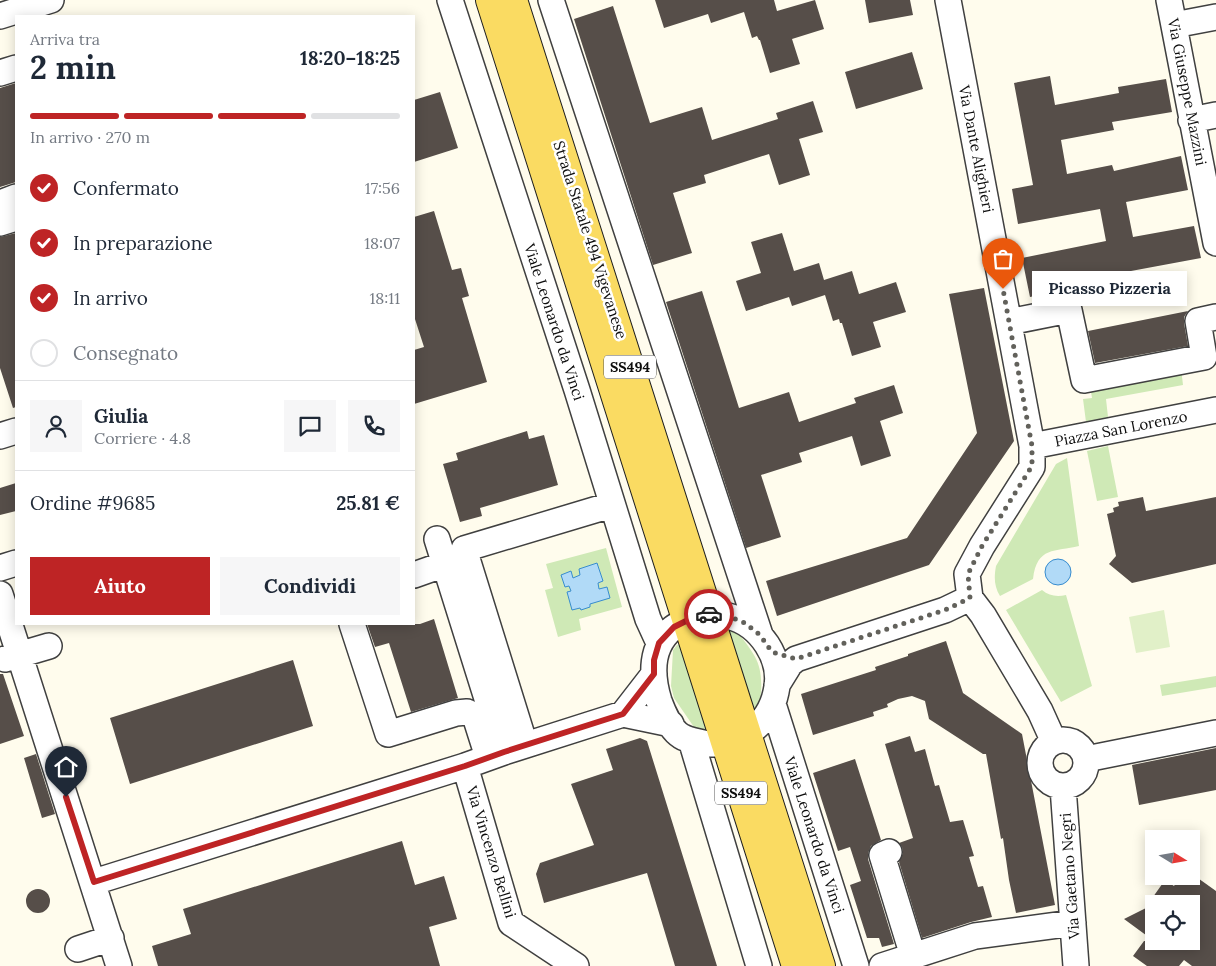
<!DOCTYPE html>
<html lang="it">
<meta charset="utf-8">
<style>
body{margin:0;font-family:Lora,serif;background:#f6f6f7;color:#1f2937;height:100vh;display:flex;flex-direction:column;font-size:19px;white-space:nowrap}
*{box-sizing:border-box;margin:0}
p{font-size:16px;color:#747a83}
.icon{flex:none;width:28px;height:28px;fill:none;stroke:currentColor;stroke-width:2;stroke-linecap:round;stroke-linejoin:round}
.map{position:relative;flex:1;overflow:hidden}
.sheet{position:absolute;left:15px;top:15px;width:400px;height:610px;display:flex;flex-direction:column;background:#fff;border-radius:0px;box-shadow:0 2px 12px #0003}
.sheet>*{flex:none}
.needle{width:32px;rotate:101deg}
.fabs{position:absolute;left:1145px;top:830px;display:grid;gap:10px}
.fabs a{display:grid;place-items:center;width:55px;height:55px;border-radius:0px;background:#fff;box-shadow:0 2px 12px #0003;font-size:25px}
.pin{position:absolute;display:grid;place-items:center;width:42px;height:42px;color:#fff;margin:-51px -21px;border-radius:50% 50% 50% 0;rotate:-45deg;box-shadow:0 0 5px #0007}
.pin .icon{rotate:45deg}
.courier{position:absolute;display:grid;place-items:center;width:50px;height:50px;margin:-25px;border:4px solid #be2425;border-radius:50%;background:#fff;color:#222;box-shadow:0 1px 6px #0007}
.bubble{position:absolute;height:35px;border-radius:0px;background:#fff;box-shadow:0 2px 12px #0003;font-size:16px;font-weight:700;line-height:35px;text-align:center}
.head em{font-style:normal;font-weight:700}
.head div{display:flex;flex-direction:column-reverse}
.head{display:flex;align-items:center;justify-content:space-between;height:85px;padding:0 15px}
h1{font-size:32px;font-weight:700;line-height:38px}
.bar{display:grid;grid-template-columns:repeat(4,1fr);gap:8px 5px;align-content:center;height:60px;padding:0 15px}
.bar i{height:6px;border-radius:4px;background:#e0e1e3}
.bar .on{background:#be2425}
.bar p{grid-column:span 4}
.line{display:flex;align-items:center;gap:12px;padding:0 15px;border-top:1px solid #e0e1e3}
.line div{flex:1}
.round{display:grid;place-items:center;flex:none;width:52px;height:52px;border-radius:0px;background:#f6f6f7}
ol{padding:0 15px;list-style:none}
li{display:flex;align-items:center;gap:15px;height:55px}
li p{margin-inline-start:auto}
li .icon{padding:5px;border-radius:50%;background:#be2425;color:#fff;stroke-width:4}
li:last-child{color:#747a83}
li i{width:28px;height:28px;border:2px solid #e0e1e3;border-radius:50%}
.primary-button{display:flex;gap:10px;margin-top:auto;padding:10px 15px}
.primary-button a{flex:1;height:58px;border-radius:0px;background:#be2425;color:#fff;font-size:20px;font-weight:700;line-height:58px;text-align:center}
.primary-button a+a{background:#f6f6f7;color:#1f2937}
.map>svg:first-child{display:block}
</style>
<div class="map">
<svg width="1216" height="966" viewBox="0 0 1216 966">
<rect width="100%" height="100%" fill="#fffced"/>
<path fill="#cfe9b6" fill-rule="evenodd" d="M1181,368L1183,385L1106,399L1108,417L1086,422L1083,399L1092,398L1090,386Z
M1108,446L1118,497L1097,501L1087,451Z
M1067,458L1079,546C1055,552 1037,546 1033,579L1000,596C994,586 994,577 996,566L1056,464Z
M606,548L622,607L579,619L581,630L558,637L545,590L553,588L546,564ZM579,569L602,581L598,583L599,589L589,605L590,607L580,608L567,592L571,591L569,585L573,578L581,575Z
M1042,590C1049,596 1057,597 1066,595L1092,686L1061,702L1006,610Z
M727,628L736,630C754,654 763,662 761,692C760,701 761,708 755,715Z
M683,643L708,731L696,730L674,698L671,686L673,650L677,645Z
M1216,676V687L1162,696L1160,685Z"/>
<path fill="#e1f0c8" d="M1164,610L1170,647L1136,653L1129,617Z"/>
<path fill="#b1daf7" stroke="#378cce" d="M1045 572a13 13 0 1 1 26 0a13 13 0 1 1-26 0Z
M597,563L603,581L598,583L599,589L607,587L610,598L590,604V607L581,610L580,608L572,610L567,592L571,591L569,586L565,587L561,575L571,571L573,578L580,575L579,569Z"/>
<path fill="#564e49" d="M655,0H774L777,11L815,0L824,29L792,39L800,64L770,73L760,40H759L757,36L752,38L744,12L711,23L708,14L664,28Z
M865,0H910L913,15L869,23Z
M613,6L650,123L702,107L712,140L778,119L776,113L813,101L823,132L799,139L810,175L779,185L769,154L704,175L706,183L673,193L692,253L653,265L574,19Z
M912,52L923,89L856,109L845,72Z
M1050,76L1055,105L1119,93L1118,87L1166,79L1172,112L1112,122L1114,130L1061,140L1067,174L1112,165L1114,171L1181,156L1188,190L1126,202L1133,237L1194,226L1201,258L1131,271L1134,291L1117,294L1114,279L1030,297L1022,258L1106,241L1100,209L1018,224L1012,189L1033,185L1014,83Z
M16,83V182L0,187V88Z
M440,92L458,148L414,162V100Z
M434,211L452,270L461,268L469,296L462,298L487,382L414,404V350L424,347L414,316V217Z
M16,233V407L13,408L0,368V237Z
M782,233L794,271L819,263L824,280L852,271L859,294L896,282L906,312L873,322L881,347L852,356L842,323H840L839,319L833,321L825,295L792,306L789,297L746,311L736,281L761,273L751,242Z
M984,288L1014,441L929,565L777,616L766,581L907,538L977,433L949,294Z
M702,291L739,408L789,392L799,422L856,403L854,398L894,385L903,413L880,421L891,456L861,466L852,436L799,453L802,462L761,475L781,537L746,548L666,302Z
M1188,311L1184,317V323L1188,346L1095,363L1088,331Z
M527,431L529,439L544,435L558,485L480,508L482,516L460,522L443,464L458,460L456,453Z
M16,483V511L0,515V488Z
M1143,497L1146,511L1216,497V564L1132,583L1109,564L1116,556L1107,514L1114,512L1113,508L1119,506L1118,502Z
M434,619L458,698L411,712L389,643L375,647L367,624H420Z
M946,641L963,693L1022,734L1055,905L1016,913L1009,880L1003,838L1001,839L986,754H983L929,719L925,701L912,696L898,699L887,704L888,707L873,712L874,716L813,735L801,694L876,670L875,667L908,656V654Z
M293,660L313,726L130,784L110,718Z
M0,674H3L24,736L0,744Z
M910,736L915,752L925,749L935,786L939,785L950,822L963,820L974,856L969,857L978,887L983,886L992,917L971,922L922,938L899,862L903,853L902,847L899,843L913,838L885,744Z
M640,738L647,741L717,966H675L647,873L544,903L536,874L540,863L594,845L571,784L613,770L606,749Z
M1216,748V790L1139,805L1132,765Z
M36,754L55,814L42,818L24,758Z
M855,759L881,840L871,846L868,853V859L894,944L882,947L879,938H867L850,885L861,881L850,847L838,851L813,773Z
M402,841L415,885L444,876L457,919L429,927L440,966H158L152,946L191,934L183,909Z
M1181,876H1195L1216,891V966H1192L1184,960L1179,966H1147L1133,956L1144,941H1191V904H1148L1165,880L1174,886Z
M26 901a12 12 0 1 1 24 0a12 12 0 1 1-24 0Z
M1154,904V941L1124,919Z"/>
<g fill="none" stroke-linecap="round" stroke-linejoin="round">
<g stroke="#404040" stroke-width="28">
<path id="minor" d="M450,0L577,390L648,619L659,643
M551,0L760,635
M948,0L1032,446V467L982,546L967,574L970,598L983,615L1040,711L1054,742
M1169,0L1216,243
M0,16L51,0
M1174,25L1216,17
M0,73L16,68
M1191,120L1216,115
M0,203L16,197
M0,223L16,218
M1009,322L1069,310L1084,380L1204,357L1198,321L1216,317
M0,436L16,431
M1032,446L1216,410
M437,539L500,740
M0,568L16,563
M414,575L445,564
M0,594L119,966
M709,614C715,615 722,615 728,616C760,624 784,659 776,692C769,726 736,749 703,743C695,741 687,740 681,736C671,730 663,712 659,701C651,675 650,646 673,628C683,620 697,618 709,614Z
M352,624L388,734L456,713L467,712L475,716L488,757
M5,659L49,646
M777,685L790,664L796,659L945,610L970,598
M773,704L856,966
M623,714L654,674
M1040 763a23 23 0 1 1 46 0a23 23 0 1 1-46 0Z
M691,740L759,966
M525,745L464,549L611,505
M1086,759L1216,733
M465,766L511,923L576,966
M1063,787L1076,966
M889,852L882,855L913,956
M94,882L465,766L504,752L623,714L671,724
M78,949L111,938
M882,966L975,936L1073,923"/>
</g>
<g stroke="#1e1e1e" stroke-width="30">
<path id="major" d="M490,0L796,966
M513,0L821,966"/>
</g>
<use href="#minor" stroke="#fff" stroke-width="25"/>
<use href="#major" stroke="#fadb62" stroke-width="28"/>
</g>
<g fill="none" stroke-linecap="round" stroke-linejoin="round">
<path stroke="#62615b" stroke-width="5" stroke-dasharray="0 9" d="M709,614L728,616L745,623L760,635L772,652L796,659L945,610L970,598L968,574L982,546L1032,466V446L1003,289"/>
<path stroke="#be2425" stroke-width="6" d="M66,797L94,882L465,766L504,752L623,714L654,674V660L659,643L674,627L686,621L709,614"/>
</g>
<g text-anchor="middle" stroke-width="5" stroke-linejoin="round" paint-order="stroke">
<g fill="#fff" stroke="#565656" stroke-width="1">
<rect x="604" y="355.5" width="52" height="23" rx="4"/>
<rect x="715" y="781.5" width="52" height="23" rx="4"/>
</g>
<g font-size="14" font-weight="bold" fill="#0d0d0d">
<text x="630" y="372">SS494</text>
<text x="741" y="798">SS494</text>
</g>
<g font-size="15" fill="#0d0d0d" stroke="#fff">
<text transform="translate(1187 92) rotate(79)" y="5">Via Giuseppe Mazzini</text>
<text transform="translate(976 149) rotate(79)" y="5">Via Dante Alighieri</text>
<text transform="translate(590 240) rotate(72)" y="5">Strada Statale 494 Vigevanese</text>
<text transform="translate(554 322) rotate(72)" y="5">Viale Leonardo da Vinci</text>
<text transform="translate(1121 429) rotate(-11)" y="5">Piazza San Lorenzo</text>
<text transform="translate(814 835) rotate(72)" y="5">Viale Leonardo da Vinci</text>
<text transform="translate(491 852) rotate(73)" y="5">Via Vincenzo Bellini</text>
<text transform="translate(1070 876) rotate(-94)" y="5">Via Gaetano Negri</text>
</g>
</g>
</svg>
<div class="fabs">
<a><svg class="needle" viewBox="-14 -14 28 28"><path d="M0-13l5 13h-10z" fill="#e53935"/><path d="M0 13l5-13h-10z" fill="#747a83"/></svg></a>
<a><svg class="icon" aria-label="locate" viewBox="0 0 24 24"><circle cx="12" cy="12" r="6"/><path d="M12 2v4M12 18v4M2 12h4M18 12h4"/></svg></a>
</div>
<div class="pin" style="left:1003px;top:289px;background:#ea580c"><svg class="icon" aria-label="bag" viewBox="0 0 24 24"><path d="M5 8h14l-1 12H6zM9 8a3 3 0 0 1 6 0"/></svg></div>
<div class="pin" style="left:66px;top:797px;background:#1f2937"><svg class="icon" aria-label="home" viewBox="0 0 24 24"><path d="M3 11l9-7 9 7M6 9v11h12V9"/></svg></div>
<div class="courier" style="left:709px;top:614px"><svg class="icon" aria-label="car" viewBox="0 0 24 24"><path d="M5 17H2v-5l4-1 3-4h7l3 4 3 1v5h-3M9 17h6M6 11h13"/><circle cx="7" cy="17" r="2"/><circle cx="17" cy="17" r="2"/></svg></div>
<div class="bubble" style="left:1032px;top:271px;width:155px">Picasso Pizzeria</div>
<section class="sheet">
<div class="head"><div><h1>2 min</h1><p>Arriva tra</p></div><em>18:20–18:25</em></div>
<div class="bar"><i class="on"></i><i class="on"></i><i class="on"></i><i></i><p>In arrivo · 270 m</p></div>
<ol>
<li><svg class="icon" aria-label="check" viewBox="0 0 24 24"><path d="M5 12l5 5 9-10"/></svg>Confermato<p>17:56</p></li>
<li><svg class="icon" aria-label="check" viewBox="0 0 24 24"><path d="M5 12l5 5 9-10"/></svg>In preparazione<p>18:07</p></li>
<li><svg class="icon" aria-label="check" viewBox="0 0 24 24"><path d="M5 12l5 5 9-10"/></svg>In arrivo<p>18:11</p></li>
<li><i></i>Consegnato</li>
</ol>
<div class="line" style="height:90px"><a class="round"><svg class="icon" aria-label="person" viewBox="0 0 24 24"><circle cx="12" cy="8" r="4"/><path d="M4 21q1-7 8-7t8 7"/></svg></a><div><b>Giulia</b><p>Corriere · 4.8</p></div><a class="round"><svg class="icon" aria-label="chat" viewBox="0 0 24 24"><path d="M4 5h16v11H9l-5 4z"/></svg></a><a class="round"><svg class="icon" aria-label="phone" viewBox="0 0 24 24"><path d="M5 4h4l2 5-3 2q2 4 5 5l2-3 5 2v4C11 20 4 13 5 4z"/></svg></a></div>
<div class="line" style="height:65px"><div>Ordine #9685</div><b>25.81 €</b></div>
<div class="primary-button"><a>Aiuto</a><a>Condividi</a></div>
</section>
</div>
